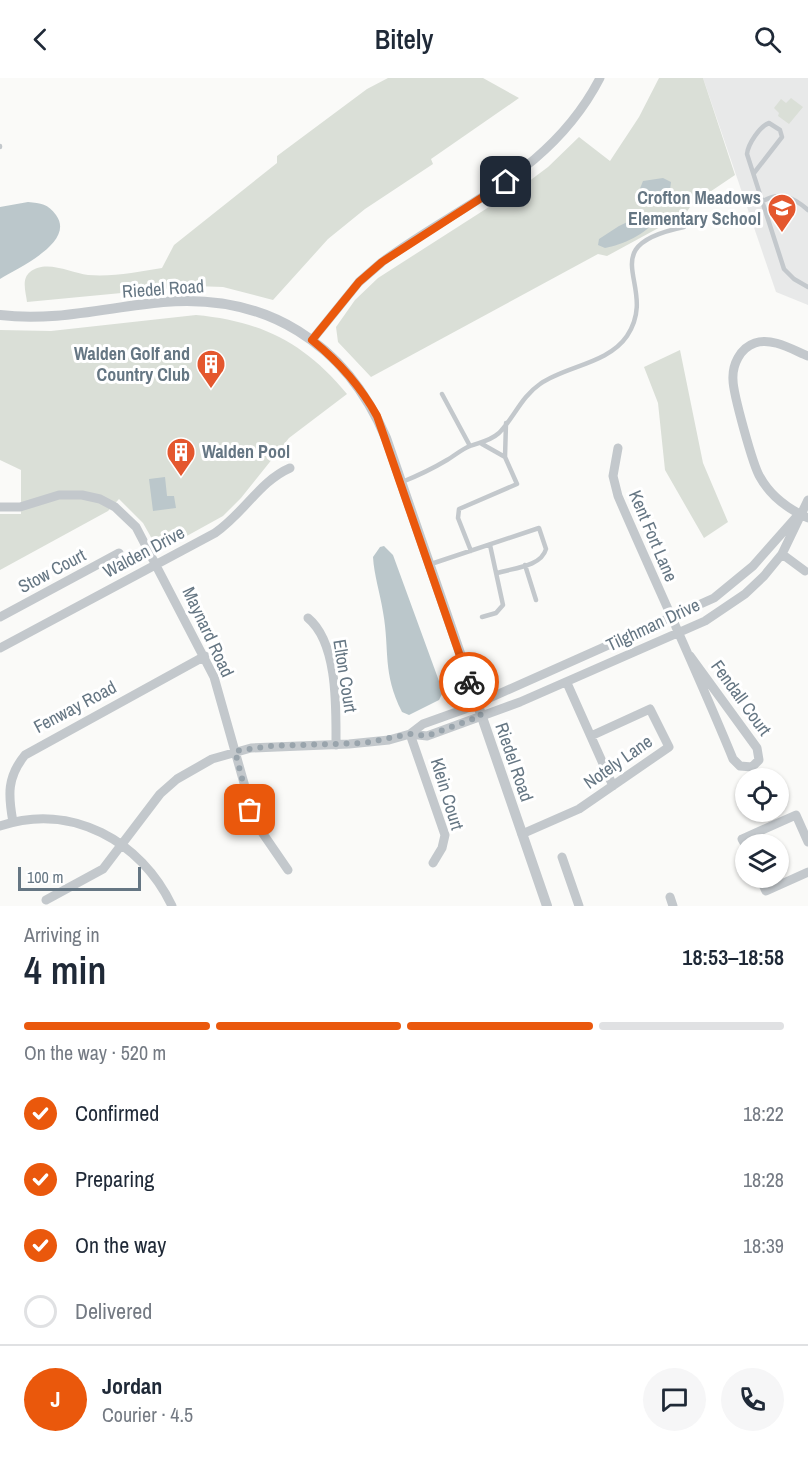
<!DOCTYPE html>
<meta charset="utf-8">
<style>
body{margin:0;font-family:"Archivo Narrow",sans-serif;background:#f6f6f7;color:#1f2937;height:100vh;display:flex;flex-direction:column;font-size:22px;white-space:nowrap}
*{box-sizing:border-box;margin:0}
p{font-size:20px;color:#747a83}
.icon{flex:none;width:33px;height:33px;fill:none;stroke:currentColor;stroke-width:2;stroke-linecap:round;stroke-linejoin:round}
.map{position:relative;height:828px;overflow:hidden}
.panel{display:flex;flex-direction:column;background:#fff;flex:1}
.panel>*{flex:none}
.controls{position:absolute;left:735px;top:690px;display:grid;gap:12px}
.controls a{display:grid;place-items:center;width:54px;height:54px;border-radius:50%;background:#fff;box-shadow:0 2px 4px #0004;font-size:30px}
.scale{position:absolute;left:18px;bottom:15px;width:123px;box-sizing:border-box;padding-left:6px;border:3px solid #657683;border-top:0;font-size:16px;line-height:21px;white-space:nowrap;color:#657683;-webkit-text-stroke:4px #fff;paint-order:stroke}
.pin{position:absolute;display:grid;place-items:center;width:51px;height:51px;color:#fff;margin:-26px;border-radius:12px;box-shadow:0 3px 9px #0006}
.courier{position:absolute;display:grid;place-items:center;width:60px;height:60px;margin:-30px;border:4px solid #ea580c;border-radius:50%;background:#fff;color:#222;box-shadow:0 2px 8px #0007}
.headline em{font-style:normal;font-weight:600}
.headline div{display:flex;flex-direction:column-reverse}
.headline{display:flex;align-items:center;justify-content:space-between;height:102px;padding:0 24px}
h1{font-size:39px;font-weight:600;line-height:45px}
.bar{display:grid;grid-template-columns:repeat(4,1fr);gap:9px 6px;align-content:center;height:72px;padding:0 24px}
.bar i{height:8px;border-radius:4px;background:#e0e1e3}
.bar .selected{background:#ea580c}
.bar p{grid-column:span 4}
.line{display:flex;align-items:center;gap:15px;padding:0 24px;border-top:2px solid #e0e1e3}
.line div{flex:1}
.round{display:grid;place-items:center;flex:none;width:63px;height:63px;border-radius:32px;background:#f6f6f7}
ol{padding:0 24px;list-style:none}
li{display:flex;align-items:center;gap:18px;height:66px}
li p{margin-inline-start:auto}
li .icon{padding:6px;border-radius:50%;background:#ea580c;color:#fff;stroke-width:4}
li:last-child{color:#747a83}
li i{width:33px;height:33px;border:3px solid #e0e1e3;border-radius:50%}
header{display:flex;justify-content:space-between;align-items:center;height:78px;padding:0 24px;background:#fff;font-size:27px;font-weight:600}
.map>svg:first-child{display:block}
</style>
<header><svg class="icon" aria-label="back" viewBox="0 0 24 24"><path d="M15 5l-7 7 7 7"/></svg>Bitely<svg class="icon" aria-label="search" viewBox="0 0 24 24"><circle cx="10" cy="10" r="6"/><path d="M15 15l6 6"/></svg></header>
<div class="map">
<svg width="808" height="828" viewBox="0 0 808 828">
<rect width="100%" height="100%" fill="#fafaf8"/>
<path fill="#e8e9e9" d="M703,0H808V227L776,214Z"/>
<path fill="#dadfd7" d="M388,0H483L519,20L431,81L433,86L365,131L328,161L273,222L223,209L195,208L27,224C26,215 21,201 30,194C46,181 71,195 88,197C113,199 138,194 162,190L174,167L277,85V78L367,11Z
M659,0H703L735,97L692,126L686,135L607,178L598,176L371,299L338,264L336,249L355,222L378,200L528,104L548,89L579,59L610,83L639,39Z
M791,20L803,29L789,46L778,38L779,35L774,30L781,21L786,25Z
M196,237C261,243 305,265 347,316L289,360L241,420L223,438L165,470L156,468L143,445L119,421L108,433L0,492V436H21V392L0,382V252L51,253Z
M680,272L703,385L728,444L704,460L665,392L658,325L644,289Z"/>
<path fill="#bbc7cb" d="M663,100L671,104L670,112L645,122L637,118L643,103Z
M28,124C41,125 48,126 56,137C76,164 18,190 0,201V129Z
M642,137L656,141C647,156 622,167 605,170L598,167L599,161L619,148Z
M165,399L167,418H174L176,430L153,433L149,401Z
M384,468L393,477L443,614L439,622L409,637L402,634C382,594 390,573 383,534C380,515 374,497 373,479L380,469Z"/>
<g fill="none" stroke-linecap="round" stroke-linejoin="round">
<path stroke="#c3c8cc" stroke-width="4.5" d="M0,69V68
M754,95L782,59L780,52L769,45C760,48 748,66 747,76L784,191L794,201L808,209
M763,123C781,113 793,119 808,132
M442,316L470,368
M505,379L506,345
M402,404C417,398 432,391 447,382C454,378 462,371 470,368C481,364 490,363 499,355C514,340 521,319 540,306C565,288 608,286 627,258C661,207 588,169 684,149
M471,473L458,440L459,431L517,406L505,379L482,366
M431,486L539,450L546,471C541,489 513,490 497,495
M525,487L536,522
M482,539L496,535L503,527L490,467"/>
<path stroke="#c3c8cc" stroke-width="9" d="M312,262L359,204L382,184C463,124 551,95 600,0
M808,278C793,272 772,259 755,265C740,270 732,287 733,302C733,315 753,388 760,399C771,419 788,431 808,440
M618,370L613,398L618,418C656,506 697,593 733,681L740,688L752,689L759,682L757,670L690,578
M0,429H20L59,417H82L100,421L115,429L136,449L214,599L255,744L288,792
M782,476L805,493
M0,539L119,475
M308,540C338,565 336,629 336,667
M0,570L215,455C244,435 260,403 290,390
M567,605L613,708
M410,656L427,658L520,624L705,543L745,516L764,498L782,476L808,422
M410,656L445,757L442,770L433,785
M13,744C8,717 7,699 25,677L205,578
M0,748C72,724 141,763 172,828
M522,756L579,731L669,669L650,631L591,658
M746,768L742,761L796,737L808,764
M562,779L579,828
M760,800L766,813L808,794
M670,819L673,828
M46,822L103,791L160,716L177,701L212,681L251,670L349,666L389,662L410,656L423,646L465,631L714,520L753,488L799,436"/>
<path stroke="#c3c8cc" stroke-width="10" d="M0,237C55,244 109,229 163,224C266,215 346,265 386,360L547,828"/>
</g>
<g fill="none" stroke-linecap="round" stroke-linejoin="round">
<path stroke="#99a4ac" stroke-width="6" stroke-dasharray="0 10.8" d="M250,732L235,673L270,668L364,665L410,656L427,658L481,638L469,604"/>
<path stroke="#ea580c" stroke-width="8" d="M469,604L377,338C360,307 339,284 312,262L359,204L382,184L506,104"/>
</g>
<defs>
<g id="school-pin" transform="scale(1.5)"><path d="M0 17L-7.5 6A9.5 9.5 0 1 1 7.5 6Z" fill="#e4572e" stroke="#fff"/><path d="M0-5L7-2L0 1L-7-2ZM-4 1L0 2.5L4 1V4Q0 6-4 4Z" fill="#fff"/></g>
<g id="building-pin" transform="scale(1.5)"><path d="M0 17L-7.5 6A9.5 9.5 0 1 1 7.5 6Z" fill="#e4572e" stroke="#fff"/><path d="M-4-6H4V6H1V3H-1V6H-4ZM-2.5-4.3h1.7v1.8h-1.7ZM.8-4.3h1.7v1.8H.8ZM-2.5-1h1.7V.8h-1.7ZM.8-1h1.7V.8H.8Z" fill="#fff"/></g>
</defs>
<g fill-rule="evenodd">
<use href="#school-pin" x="782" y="130"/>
<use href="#building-pin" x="211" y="286"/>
<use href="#building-pin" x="181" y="374"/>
</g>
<g text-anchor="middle" stroke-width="6" stroke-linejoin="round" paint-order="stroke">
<g font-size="18" font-weight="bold" fill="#657683" stroke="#fff" text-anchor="end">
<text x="761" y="126">Crofton Meadows<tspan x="761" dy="21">Elementary School</tspan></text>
<text x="190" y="282">Walden Golf and<tspan x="190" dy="21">Country Club</tspan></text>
<text x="202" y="380" text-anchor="start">Walden Pool</text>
</g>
<g font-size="18" fill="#657683" stroke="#fff">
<text transform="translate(163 211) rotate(-4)" y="6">Riedel Road</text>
<text transform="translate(653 458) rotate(67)" y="6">Kent Fort Lane</text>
<text transform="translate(144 474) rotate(-28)" y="6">Walden Drive</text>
<text transform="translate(52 493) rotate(-28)" y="6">Stow Court</text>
<text transform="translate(653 547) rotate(-25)" y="6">Tilghman Drive</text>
<text transform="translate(208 554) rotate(65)" y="6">Maynard Road</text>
<text transform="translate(345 598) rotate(81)" y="6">Elton Court</text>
<text transform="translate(741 620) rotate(54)" y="6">Fendall Court</text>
<text transform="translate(75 629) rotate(-28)" y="6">Fenway Road</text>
<text transform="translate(514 684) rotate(71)" y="6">Riedel Road</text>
<text transform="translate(618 684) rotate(-35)" y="6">Notely Lane</text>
<text transform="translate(447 716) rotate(73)" y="6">Klein Court</text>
</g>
</g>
</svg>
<div class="controls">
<a><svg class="icon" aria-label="locate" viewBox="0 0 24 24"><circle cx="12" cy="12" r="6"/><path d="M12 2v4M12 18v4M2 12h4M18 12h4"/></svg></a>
<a><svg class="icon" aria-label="layers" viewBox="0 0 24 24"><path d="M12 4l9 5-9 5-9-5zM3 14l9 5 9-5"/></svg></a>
</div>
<div class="scale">100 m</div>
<div class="pin" style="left:250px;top:732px;background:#ea580c"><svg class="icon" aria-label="bag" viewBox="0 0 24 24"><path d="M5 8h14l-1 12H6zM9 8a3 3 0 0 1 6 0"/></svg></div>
<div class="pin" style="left:506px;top:104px;background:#1f2937"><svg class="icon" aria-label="home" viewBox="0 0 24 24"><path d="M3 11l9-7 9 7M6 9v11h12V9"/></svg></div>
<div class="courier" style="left:469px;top:604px"><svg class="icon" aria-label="bike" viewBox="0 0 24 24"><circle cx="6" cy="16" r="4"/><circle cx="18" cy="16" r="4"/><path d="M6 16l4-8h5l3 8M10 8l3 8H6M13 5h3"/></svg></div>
</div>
<section class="panel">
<div class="headline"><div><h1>4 min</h1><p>Arriving in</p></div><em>18:53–18:58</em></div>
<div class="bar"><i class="selected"></i><i class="selected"></i><i class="selected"></i><i></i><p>On the way · 520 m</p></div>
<ol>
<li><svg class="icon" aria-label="check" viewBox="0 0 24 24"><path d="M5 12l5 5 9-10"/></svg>Confirmed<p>18:22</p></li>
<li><svg class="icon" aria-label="check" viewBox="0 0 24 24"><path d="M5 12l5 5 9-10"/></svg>Preparing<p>18:28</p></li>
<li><svg class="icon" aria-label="check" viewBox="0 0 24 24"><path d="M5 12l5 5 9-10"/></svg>On the way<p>18:39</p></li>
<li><i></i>Delivered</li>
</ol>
<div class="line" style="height:108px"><b class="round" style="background:#ea580c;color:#fff">J</b><div><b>Jordan</b><p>Courier · 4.5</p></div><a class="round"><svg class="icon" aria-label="chat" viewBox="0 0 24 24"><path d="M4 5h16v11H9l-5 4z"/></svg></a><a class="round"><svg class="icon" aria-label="phone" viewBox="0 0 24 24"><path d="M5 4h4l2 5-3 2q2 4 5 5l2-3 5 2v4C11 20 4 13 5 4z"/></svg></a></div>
</section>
